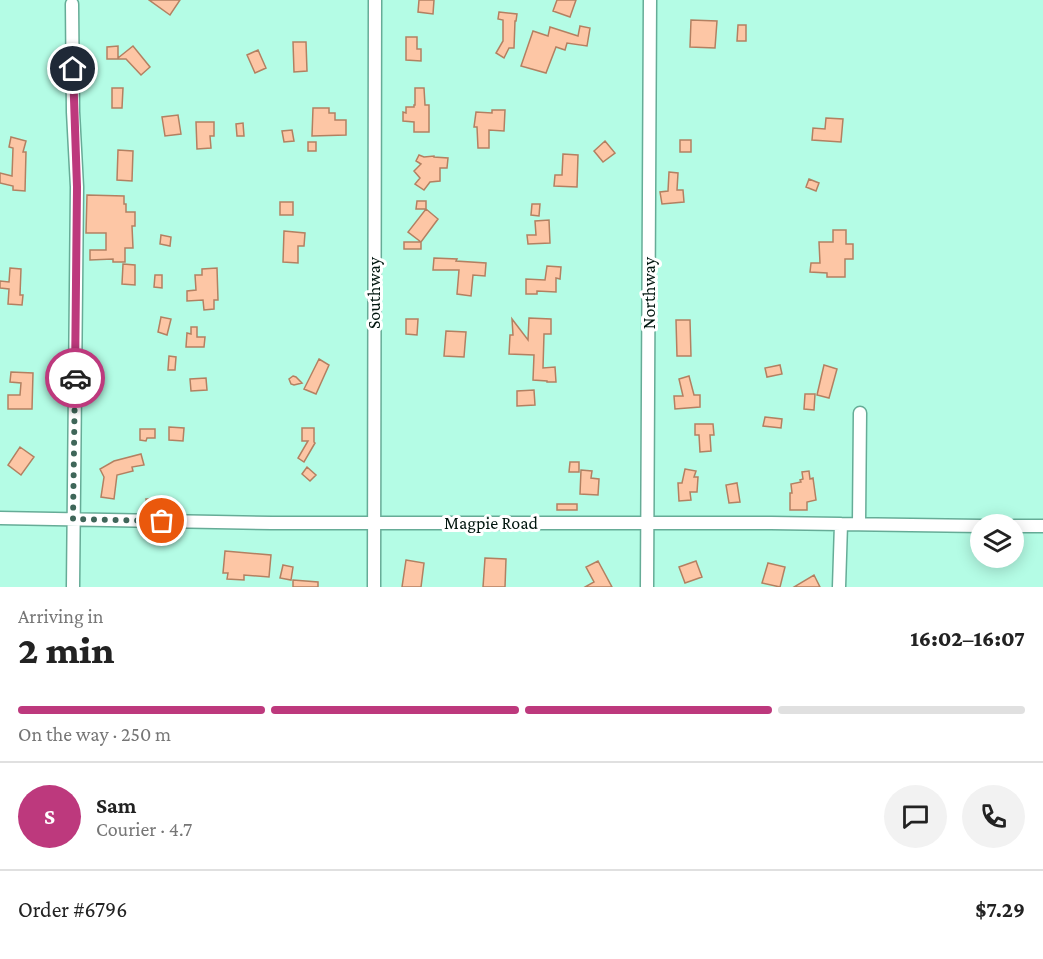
<!DOCTYPE html>
<meta charset="utf-8">
<style>
body{margin:0;font-family:"Crimson Pro",serif;background:#f2f2f2;color:#222;height:100vh;display:flex;flex-direction:column;font-size:22px;white-space:nowrap}
*{box-sizing:border-box;margin:0}
p{font-size:20px;color:#767676}
.icon{flex:none;width:33px;height:33px;fill:none;stroke:currentColor;stroke-width:2;stroke-linecap:round;stroke-linejoin:round}
.map{position:relative;height:587px;overflow:hidden}
.details{display:flex;flex-direction:column;background:#fff;flex:1}
.details>*{flex:none}
.controls{position:absolute;left:970px;top:514px;display:grid;gap:12px}
.controls a{display:grid;place-items:center;width:54px;height:54px;border-radius:50%;background:#fff;box-shadow:0 3px 15px #0003;font-size:30px}
.pin{position:absolute;display:grid;place-items:center;width:51px;height:51px;color:#fff;margin:-26px;border:3px solid #fff;border-radius:50%;box-shadow:0 2px 6px #0007}
.courier{position:absolute;display:grid;place-items:center;width:60px;height:60px;margin:-30px;border:4px solid #bd397d;border-radius:50%;background:#fff;color:#222;box-shadow:0 2px 8px #0007}
.summary em{font-style:normal;font-weight:800}
.summary div{display:flex;flex-direction:column-reverse}
.summary{display:flex;align-items:center;justify-content:space-between;height:102px;padding:0 18px}
h1{font-size:39px;font-weight:800;line-height:45px}
.bar{display:grid;grid-template-columns:repeat(4,1fr);gap:9px 6px;align-content:center;height:72px;padding:0 18px}
.bar i{height:8px;border-radius:4px;background:#e0e0e0}
.bar .active{background:#bd397d}
.bar p{grid-column:span 4}
.line{display:flex;align-items:center;gap:15px;padding:0 18px;border-top:2px solid #e0e0e0}
.line div{flex:1}
.round{display:grid;place-items:center;flex:none;width:63px;height:63px;border-radius:32px;background:#f2f2f2}
.map>svg:first-child{display:block}
</style>
<div class="map">
<svg width="1043" height="587" viewBox="0 0 1043 587">
<rect width="100%" height="100%" fill="#b4fce5"/>
<path fill="#fdc6a5" stroke="#b38061" stroke-width="1.5" d="M149,0H180L170,15Z
M419,0H434L433,14L418,12Z
M557,0H576L570,17L553,11Z
M499,12L517,14L516,21H515L514,48H509L504,58L496,53L503,41V20L498,19Z
M691,20L717,21L715,48L690,47Z
M738,25H746V41H737Z
M580,26L590,28L587,46L567,43L565,50L556,47L546,73L521,66L533,31L548,36L550,27L578,36Z
M406,37H417V49H421V61L406,60Z
M293,42H306L307,71L294,72Z
M118,46V58L133,46L150,67L141,75L126,59H107V47Z
M258,50L266,68L255,73L247,55Z
M112,88H123L122,108H112Z
M415,88H424L425,105H429V132H414V122L403,121V112L406,113V107H414V105H415Z
M313,108H329V113H335V120H346V135L312,136Z
M492,110H505L504,131L489,130V148H478L477,127H474L476,112L492,113Z
M178,115L181,134L165,136L162,117Z
M826,118L843,119L841,142L812,140L813,128L825,129Z
M196,122H214V136H210L211,148L197,149Z
M243,123L244,136H237L236,124Z
M292,130L294,141L284,142L282,131Z
M11,137L26,141L23,152H26L25,191L13,190V186L0,183V173L12,176L13,148L9,147Z
M680,140H691V152H680Z
M605,141L615,153L603,162L594,151Z
M308,142H316V151H308Z
M118,150L133,151L132,181L117,180Z
M563,154L578,155L577,187L554,186L555,175H562Z
M419,155L424,157L434,156V157L448,158L447,168H440V181L430,182L424,190L415,184L420,178L414,171L421,164L416,161Z
M669,172L678,173L677,190H683L684,202L662,204L660,192L668,191Z
M809,179L819,183L816,191L806,187Z
M87,195L124,196V204H126V212H135V226H132L133,248H125V262H113V259L90,260V250H106V233H86Z
M417,201H426V209H416Z
M280,202H293V215H280Z
M532,204H540L539,216L531,215Z
M426,209L438,219L421,242L408,232Z
M549,220L550,243L528,244L527,235H536L535,221Z
M833,230H846V244H853V259H845V277H827V273L810,272L811,263H820L819,242H833Z
M284,231L305,233L304,246H298V263L283,262Z
M161,235L171,237L170,246L160,244Z
M404,242H421V249H404Z
M434,258L457,259L456,261L486,263L485,276L473,275L471,296L457,294L459,270H433Z
M123,264L135,265V285L122,284Z
M547,266L561,267L560,279L556,278V292L537,291V294H526V279L545,280Z
M10,268L21,269L20,295H23L22,305L8,304L9,289L0,288V281L9,282Z
M217,268L218,300H214V309L204,310L203,300L187,301V291L196,290L195,275H202V269Z
M155,275H162V288L154,287Z
M161,317L171,319L167,335L158,332Z
M529,318L551,319V334H544L543,368L555,367L556,382H547V381L533,380L534,355L509,354L510,335H513L512,319L528,340Z
M406,319H418L417,335L406,334Z
M676,320H690L691,356H677Z
M191,327H197V337H205L204,347H186L187,333L191,334Z
M446,331L466,332L464,357L444,356Z
M169,356L176,357L175,370H168Z
M319,359L329,365L316,394L304,389Z
M780,365L782,374L767,377L765,368Z
M824,365L837,369L829,398L817,395Z
M11,372L33,373L32,409H8V395H20L21,383L10,382Z
M293,376L296,377L302,383L294,385L291,384L289,379Z
M689,376L694,395H700V407L675,409L674,396H683L679,379Z
M206,378L207,390L191,391L190,379Z
M534,390L535,405L517,406V391Z
M805,394H815L814,410L804,409Z
M765,417L782,419L781,428L763,426Z
M695,424H713L714,435H710L711,451L700,452L699,435H695Z
M169,427L184,428L183,441L169,440Z
M302,428H314V442L315,443L304,462L298,458L308,441H302Z
M140,429H155V438H147L146,441L140,440Z
M20,447L34,457L21,475L8,465Z
M141,454L144,465L132,467L133,471L117,475L114,499L101,497L104,477L100,469L114,461Z
M570,462H579V472H569Z
M307,467L316,475L310,481L302,474Z
M685,469L696,471L694,477H698L697,492H690L691,500L679,501L678,483H682Z
M581,470L592,471L591,478L599,479L598,495L580,494Z
M809,471L810,479L813,478L816,500L807,502V510H790V493H792L791,484L801,482L800,480L803,479L802,472Z
M737,483L740,502L729,503L726,485Z
M146,499H156V508L147,509Z
M557,504H577V510H557Z
M225,551L271,555L269,577L244,575V580L227,579L228,573H223Z
M485,558L506,559L505,587H483Z
M406,560L424,563L421,587H402Z
M598,561L612,587H585L594,582L586,567Z
M696,561L702,577L685,583L679,567Z
M768,563L785,567L780,587L762,583Z
M283,565L293,567L291,580L280,578Z
M814,575L820,587H794Z
M293,580L318,582V587H293Z"/>
<g fill="none" stroke-linecap="round" stroke-linejoin="round">
<g stroke="#66ac97" stroke-width="15">
<path id="minor" d="M72,4L73,112L77,187L73,587
M0,518L272,523H771L981,526
M859,523L860,413
M1014,526H1043
M374,587L375,0
M647,587L650,0
M839,587L841,524"/>
</g>
<use href="#minor" stroke="#fff" stroke-width="12"/>
</g>
<g fill="none" stroke-linecap="round" stroke-linejoin="round">
<path stroke="#3f6659" stroke-width="6" stroke-dasharray="0 10.8" d="M75,378L73,519L162,521"/>
<path stroke="#bd397d" stroke-width="8" d="M73,69L77,187L75,378"/>
</g>
<g text-anchor="middle" stroke-width="6" stroke-linejoin="round" paint-order="stroke">
<g font-size="18" fill="#00150e" stroke="#fff">
<text transform="translate(374 293) rotate(-90)" y="6">Southway</text>
<text transform="translate(649 293) rotate(-90)" y="6">Northway</text>
<text x="491" y="529">Magpie Road</text>
</g>
</g>
</svg>
<div class="controls">
<a><svg class="icon" aria-label="layers" viewBox="0 0 24 24"><path d="M12 4l9 5-9 5-9-5zM3 14l9 5 9-5"/></svg></a>
</div>
<div class="pin" style="left:162px;top:521px;background:#ea580c"><svg class="icon" aria-label="bag" viewBox="0 0 24 24"><path d="M5 8h14l-1 12H6zM9 8a3 3 0 0 1 6 0"/></svg></div>
<div class="pin" style="left:73px;top:69px;background:#1f2937"><svg class="icon" aria-label="home" viewBox="0 0 24 24"><path d="M3 11l9-7 9 7M6 9v11h12V9"/></svg></div>
<div class="courier" style="left:75px;top:378px"><svg class="icon" aria-label="car" viewBox="0 0 24 24"><path d="M5 17H2v-5l4-1 3-4h7l3 4 3 1v5h-3M9 17h6M6 11h13"/><circle cx="7" cy="17" r="2"/><circle cx="17" cy="17" r="2"/></svg></div>
</div>
<section class="details">
<div class="summary"><div><h1>2 min</h1><p>Arriving in</p></div><em>16:02–16:07</em></div>
<div class="bar"><i class="active"></i><i class="active"></i><i class="active"></i><i></i><p>On the way · 250 m</p></div>
<div class="line" style="height:108px"><b class="round" style="background:#bd397d;color:#fff">S</b><div><b>Sam</b><p>Courier · 4.7</p></div><a class="round"><svg class="icon" aria-label="chat" viewBox="0 0 24 24"><path d="M4 5h16v11H9l-5 4z"/></svg></a><a class="round"><svg class="icon" aria-label="phone" viewBox="0 0 24 24"><path d="M5 4h4l2 5-3 2q2 4 5 5l2-3 5 2v4C11 20 4 13 5 4z"/></svg></a></div>
<div class="line" style="height:78px"><div>Order #6796</div><b>$7.29</b></div>
</section>
